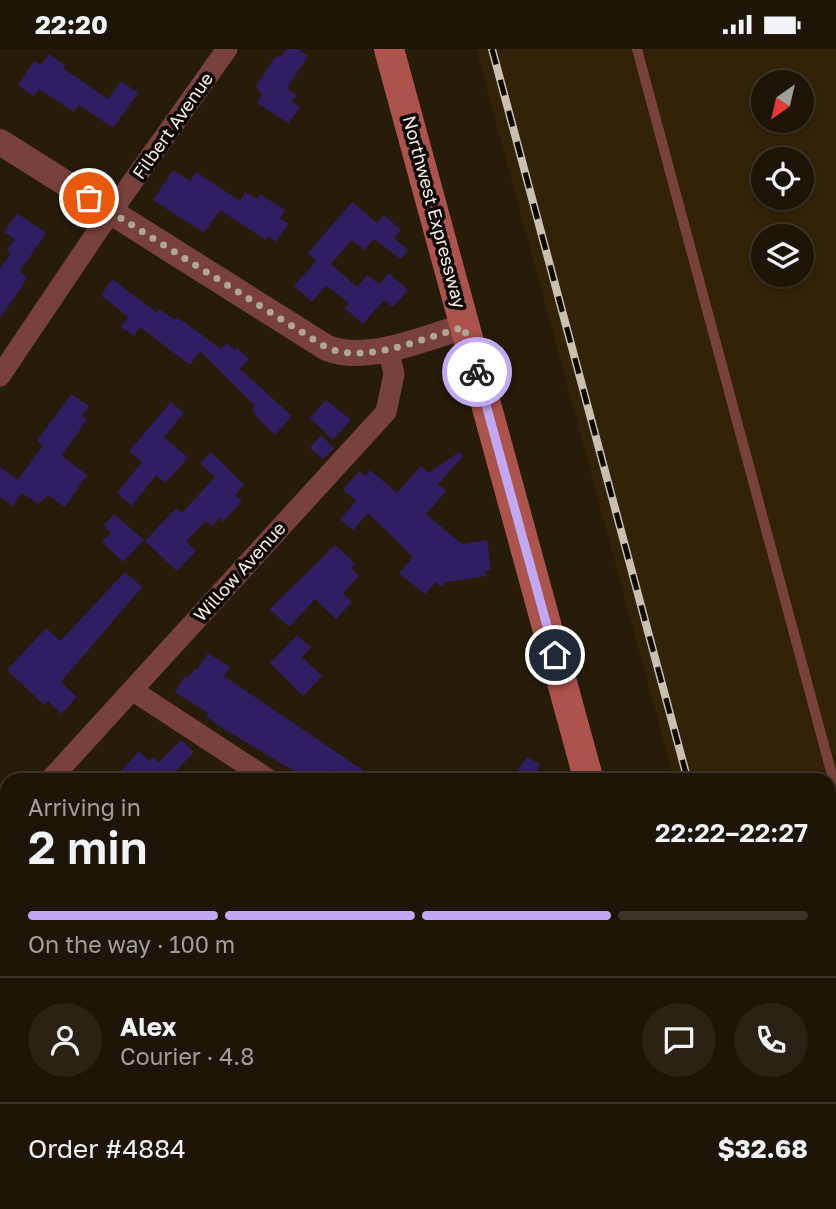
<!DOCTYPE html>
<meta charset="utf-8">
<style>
body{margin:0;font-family:"Golos Text",sans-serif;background:#2a2215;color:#f1f3f6;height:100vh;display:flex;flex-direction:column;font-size:26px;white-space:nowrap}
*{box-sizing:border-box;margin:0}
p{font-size:23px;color:#a09f9b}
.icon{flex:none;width:38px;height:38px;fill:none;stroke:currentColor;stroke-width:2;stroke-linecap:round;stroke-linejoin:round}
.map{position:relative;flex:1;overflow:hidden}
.details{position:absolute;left:0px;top:724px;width:836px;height:436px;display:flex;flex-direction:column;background:#1d1507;border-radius:21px 21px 0 0;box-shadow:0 4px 10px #0003,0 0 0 2px #3b3428}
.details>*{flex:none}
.needle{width:46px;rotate:214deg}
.fabs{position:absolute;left:751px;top:21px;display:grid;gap:14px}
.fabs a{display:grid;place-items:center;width:63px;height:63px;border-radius:50%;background:#1d1507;box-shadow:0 4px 10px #0003,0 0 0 2px #3b3428;font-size:35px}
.pin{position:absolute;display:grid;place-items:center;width:60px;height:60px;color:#fff;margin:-30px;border:4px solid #fff;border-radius:50%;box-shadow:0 2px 7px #0007}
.courier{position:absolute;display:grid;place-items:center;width:70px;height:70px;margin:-35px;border:5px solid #c0a8f4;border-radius:50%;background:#fff;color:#222;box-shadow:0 2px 9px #0007}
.headline em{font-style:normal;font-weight:600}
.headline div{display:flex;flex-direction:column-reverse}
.headline{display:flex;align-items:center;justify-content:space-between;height:119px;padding:0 28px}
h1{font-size:46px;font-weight:600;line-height:52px}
.bar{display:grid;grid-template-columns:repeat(4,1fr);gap:10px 7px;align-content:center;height:84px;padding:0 28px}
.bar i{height:9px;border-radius:5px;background:#3b3428}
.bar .active{background:#c0a8f4}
.bar p{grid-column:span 4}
.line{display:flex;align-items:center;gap:18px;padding:0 28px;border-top:2px solid #3b3428}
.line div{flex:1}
.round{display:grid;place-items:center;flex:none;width:74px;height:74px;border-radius:37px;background:#2a2215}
.status{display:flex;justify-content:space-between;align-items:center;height:49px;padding:0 35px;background:#1d1507;direction:ltr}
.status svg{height:19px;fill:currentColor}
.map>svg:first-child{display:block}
</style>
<div class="status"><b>22:20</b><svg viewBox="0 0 49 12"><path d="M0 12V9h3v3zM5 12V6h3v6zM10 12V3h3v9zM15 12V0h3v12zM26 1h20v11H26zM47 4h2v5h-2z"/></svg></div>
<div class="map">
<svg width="836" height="1160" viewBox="0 0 836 1160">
<rect width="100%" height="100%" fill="#271c09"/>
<path fill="#322208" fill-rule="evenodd" d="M476,0H836V1160H791L789,1153H830V732L674,731ZM763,33H802V72H763ZM763,110H802V149H763ZM763,187H802V226H763Z"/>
<path fill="#364501" d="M407,1153H637L639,1160H403Z"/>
<path fill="#301e62" d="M287,0H298L308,7L287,39L297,46L292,52L300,59L288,74L257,54L262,46L256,37L275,8L281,7Z
M49,5L65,16L63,19L108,50L121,32L138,44L113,79L79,56L74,63L39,40L34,47L18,36L34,12L41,16Z
M173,121L190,132L196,123L240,152L245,143L257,150L260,145L285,161L280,169L288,175L276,193L268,187L266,191L220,161L204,184L153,151Z
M352,153L377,174L384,166L401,181L394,189L408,201L401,210L374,190L364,201L352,191L331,215L357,238L367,226L379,235L389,224L408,241L393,258L384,251L363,275L345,259L349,254L326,237L312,253L294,237L316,212L308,204Z
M17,164L46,184L20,222L27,228L23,236L0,269V219L11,204L7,201L15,190L4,183Z
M112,230L157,264L159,260L175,271L177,268L221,300L227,294L235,301L237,299L249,310L240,320L292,367L275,386L257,368L252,360L255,357L200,302L190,316L140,278L134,287L121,278L128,268L101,246Z
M71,345L89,357L82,367L87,370L62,407L87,426L65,458L48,446L38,455L22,444L13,457L0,448V418L18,431L43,396L37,392Z
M326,351L351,371L333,391L310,369Z
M171,353L184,364L164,388L188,409L165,434L156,426L132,457L117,444L142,413L129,402Z
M321,386L334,399L323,410L310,399Z
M211,403L244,436L235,446L242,452L223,473L219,469L212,477L206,472L186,492L196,502L177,522L145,492L176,459L182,464L215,428L200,414Z
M459,403L463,407L438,435L446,442L426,465L462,495L487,491L491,521L485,522L486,527L446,533L442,538L436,533L425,545L399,524L413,508L368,464L353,481L340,470L356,452L343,441L359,422L365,427L370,421L397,444L421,417L429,424Z
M114,465L144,491L123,513L102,493L111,484L104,476Z
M335,496L355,514L351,519L359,527L343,544L352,553L336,570L315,550L289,578L270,560Z
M125,523L142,538L61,633L77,648L61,665L48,652L44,656L7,621L46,579L60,592Z
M297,586L311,598L302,608L322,627L303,647L270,614Z
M208,604L230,618L224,627L379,732H346L331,721L324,732H315L306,726L304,728L219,677L206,667L208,664L175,643L185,627L188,629L195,619L197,621Z
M181,691L194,703L172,726L169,723L161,732H134L122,721L139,702L149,712L153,708L159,713Z
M527,708L540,715L532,732H511Z"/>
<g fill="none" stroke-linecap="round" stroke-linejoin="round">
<path stroke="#79413c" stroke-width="10" d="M637,0L836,741"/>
<path stroke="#79413c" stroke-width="21" d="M0,327L99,180L227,0
M132,641L271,732
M49,732L386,363L394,325L388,298
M0,786L7,778
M0,1126L7,1131
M40,1153L50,1160
M248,1160L253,1153"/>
<path stroke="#79413c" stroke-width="26" d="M0,93L327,299C369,315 422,289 464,278"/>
<path stroke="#ac534c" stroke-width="30" d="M389,0L589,732
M703,1153L705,1160"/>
<g stroke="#c9c0b2" stroke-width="8">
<path id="rail" d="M492,0L688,732
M801,1153L803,1160"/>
</g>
<use href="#rail" stroke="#0c0702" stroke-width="5" stroke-dasharray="16" stroke-linecap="butt"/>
</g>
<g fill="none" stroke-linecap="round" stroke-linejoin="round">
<path stroke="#afa697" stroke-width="7" stroke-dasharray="0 12.6" d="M89,149L327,299C369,315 422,289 464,278L477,323"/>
<path stroke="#c0a8f4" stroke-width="9" d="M477,323L555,606"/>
</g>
<g text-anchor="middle" stroke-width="7" stroke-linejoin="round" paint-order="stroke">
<g font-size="18" fill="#f8f0e4" stroke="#0c0702">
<text transform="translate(173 77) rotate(-55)" y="6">Filbert Avenue</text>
<text transform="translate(434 163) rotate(75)" y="6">Northwest Expressway</text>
<text transform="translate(240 523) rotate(-48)" y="6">Willow Avenue</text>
</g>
</g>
</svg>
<div class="fabs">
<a><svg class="needle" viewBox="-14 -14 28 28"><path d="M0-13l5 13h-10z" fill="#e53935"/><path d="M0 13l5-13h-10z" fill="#a09f9b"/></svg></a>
<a><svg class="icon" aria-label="locate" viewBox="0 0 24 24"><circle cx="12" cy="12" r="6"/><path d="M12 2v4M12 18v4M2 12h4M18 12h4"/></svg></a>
<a><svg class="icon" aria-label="layers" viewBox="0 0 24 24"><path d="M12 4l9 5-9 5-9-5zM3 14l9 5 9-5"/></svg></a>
</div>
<div class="pin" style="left:89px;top:149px;background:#ea580c"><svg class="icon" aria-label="bag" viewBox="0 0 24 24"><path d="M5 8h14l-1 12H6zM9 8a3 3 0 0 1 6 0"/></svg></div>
<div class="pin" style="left:555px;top:606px;background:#1f2937"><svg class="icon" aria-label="home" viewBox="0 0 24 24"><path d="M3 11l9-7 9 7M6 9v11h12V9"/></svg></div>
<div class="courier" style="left:477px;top:323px"><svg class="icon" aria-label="bike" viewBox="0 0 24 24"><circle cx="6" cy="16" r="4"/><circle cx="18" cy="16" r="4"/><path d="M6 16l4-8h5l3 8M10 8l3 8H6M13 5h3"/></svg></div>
<section class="details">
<div class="headline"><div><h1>2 min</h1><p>Arriving in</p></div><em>22:22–22:27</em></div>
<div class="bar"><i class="active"></i><i class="active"></i><i class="active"></i><i></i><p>On the way · 100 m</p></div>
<div class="line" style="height:126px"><a class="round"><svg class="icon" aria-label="person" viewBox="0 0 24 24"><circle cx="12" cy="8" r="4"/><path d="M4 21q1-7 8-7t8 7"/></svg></a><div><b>Alex</b><p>Courier · 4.8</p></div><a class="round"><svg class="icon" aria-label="chat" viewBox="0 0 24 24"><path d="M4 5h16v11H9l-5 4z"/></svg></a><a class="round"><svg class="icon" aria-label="phone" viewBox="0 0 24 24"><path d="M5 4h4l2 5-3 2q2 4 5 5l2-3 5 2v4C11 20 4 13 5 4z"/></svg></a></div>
<div class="line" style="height:91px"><div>Order #4884</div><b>$32.68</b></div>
</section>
</div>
